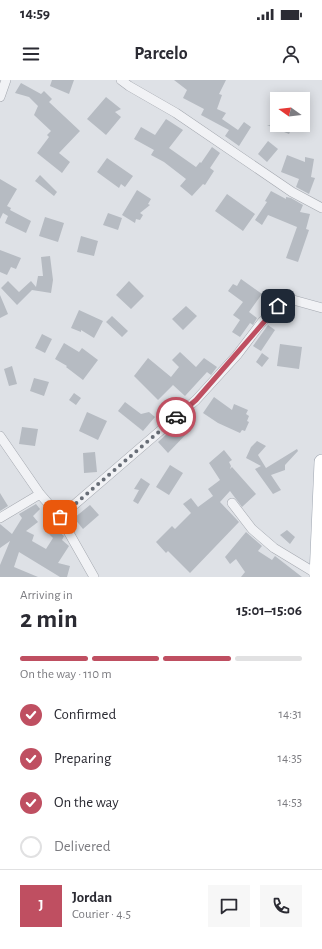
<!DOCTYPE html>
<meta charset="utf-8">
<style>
body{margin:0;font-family:"Alegreya Sans",sans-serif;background:#f7f7f7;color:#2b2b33;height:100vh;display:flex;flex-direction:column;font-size:15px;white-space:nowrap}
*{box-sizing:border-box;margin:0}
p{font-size:13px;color:#7c7c81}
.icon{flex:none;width:22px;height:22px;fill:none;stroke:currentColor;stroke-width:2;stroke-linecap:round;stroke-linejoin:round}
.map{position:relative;height:497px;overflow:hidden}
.side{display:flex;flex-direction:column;background:#fff;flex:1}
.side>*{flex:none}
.needle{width:26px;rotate:284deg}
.fabs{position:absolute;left:270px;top:12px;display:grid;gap:8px}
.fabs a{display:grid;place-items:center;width:40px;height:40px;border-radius:0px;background:#fff;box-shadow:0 2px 10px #0003;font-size:20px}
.pin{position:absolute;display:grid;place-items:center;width:34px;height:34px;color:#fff;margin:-17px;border-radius:8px;box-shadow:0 2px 6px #0006}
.courier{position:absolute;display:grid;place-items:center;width:40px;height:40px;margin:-20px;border:3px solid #bf4f61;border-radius:50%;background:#fff;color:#222;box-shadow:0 1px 5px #0007}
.headline em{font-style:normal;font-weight:600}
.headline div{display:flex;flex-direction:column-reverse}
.headline{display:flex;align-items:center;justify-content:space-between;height:68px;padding:0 20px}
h1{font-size:26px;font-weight:600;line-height:30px}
.bar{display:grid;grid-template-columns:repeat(4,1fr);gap:6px 4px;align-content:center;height:48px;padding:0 20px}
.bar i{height:5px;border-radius:3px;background:#e1e1e2}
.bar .selected{background:#bf4f61}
.bar p{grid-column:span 4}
.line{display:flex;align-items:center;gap:10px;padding:0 20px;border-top:1px solid #e1e1e2}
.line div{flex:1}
.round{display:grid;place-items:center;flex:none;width:42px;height:42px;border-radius:0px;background:#f7f7f7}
ol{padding:0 20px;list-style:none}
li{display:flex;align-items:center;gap:12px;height:44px}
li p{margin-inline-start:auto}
li .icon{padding:4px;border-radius:50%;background:#bf4f61;color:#fff;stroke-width:4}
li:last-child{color:#7c7c81}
li i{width:22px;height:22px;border:2px solid #e1e1e2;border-radius:50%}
.status{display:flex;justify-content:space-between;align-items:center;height:28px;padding:0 20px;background:#fff;direction:ltr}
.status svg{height:11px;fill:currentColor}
header{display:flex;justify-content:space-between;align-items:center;height:52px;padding:0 20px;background:#fff;font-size:18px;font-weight:600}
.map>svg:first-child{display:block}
</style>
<div class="status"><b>14:59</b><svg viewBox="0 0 49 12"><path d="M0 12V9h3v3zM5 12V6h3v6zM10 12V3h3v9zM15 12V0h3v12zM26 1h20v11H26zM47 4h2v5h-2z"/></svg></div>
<header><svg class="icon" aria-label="menu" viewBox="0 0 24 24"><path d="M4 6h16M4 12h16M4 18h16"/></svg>Parcelo<svg class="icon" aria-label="person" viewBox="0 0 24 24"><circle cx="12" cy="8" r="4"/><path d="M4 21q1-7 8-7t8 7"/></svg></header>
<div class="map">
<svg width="322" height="497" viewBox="0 0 322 497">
<rect width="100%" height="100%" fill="#dee1e6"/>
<path fill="#b6bbc2" d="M52,0H74L69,14L50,6Z
M174,0H226L219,14L222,15L217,29L226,33L222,39L238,50L244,42L251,47L239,66L225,56L229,50L201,35L204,29L183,18L187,10Z
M21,3L41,14L44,11L52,19L49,22L80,51L59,73L70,82L62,93L37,73L49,57L47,55L51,51L34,35L38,26L29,17L15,13Z
M106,17L121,29L115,32L121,37L106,55L87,39Z
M166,39L183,50L169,68L196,87L200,82L201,83L212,67L220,73L210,88L214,91L205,105L203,104L192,116L180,106L186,99L164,82L151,75L154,70L134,59L141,47L155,55Z
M267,45H293L289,54Z
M268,61L278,69L267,82L258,74Z
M287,75L305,82V77L314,79L311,97L315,98L309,114L296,107L299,99L281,92Z
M107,78L133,96L125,107L121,104L119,108L97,92Z
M40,95L57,112L54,116L35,101Z
M0,99L17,109L7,126L11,128L10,130L31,141L26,153L5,143L8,136L3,133L0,139Z
M137,110L151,119L148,124L150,125L140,133L143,135L140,140L136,139L135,143L122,135Z
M271,111L286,119V117L291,118L303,125L300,132L310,134L306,149L309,150L298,182L286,178L297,147L268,135L262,145L255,140L267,122L265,121Z
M227,114L255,134L243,151L215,131Z
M108,133L122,138L118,150L103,145Z
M45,137L64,143L58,162L39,156Z
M81,156L98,161L94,176L77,172Z
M0,170L21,178L16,189L11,187L7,195L0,192Z
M50,176L53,200L51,213L32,210L17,225L1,208L8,201L19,212L31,201L36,207L38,196H43L41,177Z
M241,199L262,214L249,232L257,238L253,245L250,243L240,257L232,252L240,240L233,235L243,222L228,211L233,204L237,206Z
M129,201L144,216L131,229L116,215Z
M0,215L8,234L0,238Z
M186,226L197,236L183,250L172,239Z
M79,230L103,241L94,258L81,250V252L71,248Z
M112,236L128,251L122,257L106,242Z
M268,245L275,250L261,271L253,266Z
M42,254L52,259L45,273L35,268Z
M64,263L79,272L82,268L98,280L83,300L66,287L67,286L55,279Z
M280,264L302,267L299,289L277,286Z
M180,272L196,287L204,278L217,287L211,295L207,292L185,316L173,305L158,320L134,296L148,278L171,297L179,287L172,280Z
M262,273L269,278L262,287L256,282Z
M12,286L17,304L9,306L4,289Z
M34,298L49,302L44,316L30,311Z
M74,313L81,318L76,325L69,320Z
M214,317L232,330L234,324L248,330L246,334L249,336L247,341L249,342L245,351L242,350L240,353L218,343L203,333Z
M125,322L141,334L149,332L155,337L143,351L118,331Z
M87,332L107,341L98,360L79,351Z
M181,341L190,350L168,373L158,362Z
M22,347L38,349L35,366L19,364Z
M257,361L266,366L258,375L266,388L297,369L298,371L285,385V390L271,395L281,410L273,414L255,389L261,386L246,378L251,367Z
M224,370L232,380L229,382L231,386L230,389L232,387L256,414L242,427L230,411L220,422L239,442L190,493L168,471L166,473L156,462L172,446L175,449L191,433L183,424L191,418L198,427L213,416L208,409L220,400L209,383Z
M95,372L97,392L84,393L83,373Z
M170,385L183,393L169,415L156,407Z
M141,398L150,404L138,424L133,421L139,410L134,409Z
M0,413L8,426L0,431Z
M36,424L40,429L33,436L38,442L26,451L34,455L32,461L46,469L53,458L47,452L52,446L64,456L62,460L69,466L58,483L70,486L67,497H60L19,472L14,487L38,497H0V485L10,461L0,468V444L12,454L22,438L19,434Z
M90,425L99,435L83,449L74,438Z
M287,450L295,457L290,464L280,455Z
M246,452L262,466L258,471L272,480L275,476L302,497H241L245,492L236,479L230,484L225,477Z"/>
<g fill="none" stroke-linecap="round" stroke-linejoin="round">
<g stroke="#a4a8af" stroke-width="10">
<path id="minor" d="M121,0L129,6L176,33L292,112L322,128
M0,17L6,0
M0,356L40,414L60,437L94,497
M232,423L252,449L274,468L317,494
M60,437L196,320L237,275L262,242L286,218L322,228
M0,438L40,414"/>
</g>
<g stroke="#9fa6b1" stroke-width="16">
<path id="primary" d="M317,497L322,382"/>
</g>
<use href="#minor" stroke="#f1f2f5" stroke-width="9"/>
<use href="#primary" stroke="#fff" stroke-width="15"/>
</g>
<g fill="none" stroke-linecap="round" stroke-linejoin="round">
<path stroke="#686e77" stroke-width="4" stroke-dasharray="0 7.2" d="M60,437L176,337"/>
<path stroke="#bf4f61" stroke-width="5" d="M176,337L196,320L278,226"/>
</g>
</svg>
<div class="fabs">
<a><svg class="needle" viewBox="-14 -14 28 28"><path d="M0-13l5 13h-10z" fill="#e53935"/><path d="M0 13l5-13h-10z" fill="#7c7c81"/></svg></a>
</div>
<div class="pin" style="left:60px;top:437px;background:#ea580c"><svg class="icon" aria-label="bag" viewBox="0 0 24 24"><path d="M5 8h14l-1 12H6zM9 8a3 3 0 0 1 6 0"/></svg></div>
<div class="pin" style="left:278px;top:226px;background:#1f2937"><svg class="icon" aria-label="home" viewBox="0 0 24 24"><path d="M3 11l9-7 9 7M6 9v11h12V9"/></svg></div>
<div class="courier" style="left:176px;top:337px"><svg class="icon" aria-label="car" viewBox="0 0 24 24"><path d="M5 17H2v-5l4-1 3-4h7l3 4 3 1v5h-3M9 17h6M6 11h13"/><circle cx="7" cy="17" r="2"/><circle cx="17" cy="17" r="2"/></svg></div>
</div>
<section class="side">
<div class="headline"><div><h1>2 min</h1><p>Arriving in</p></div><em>15:01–15:06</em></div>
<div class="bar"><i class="selected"></i><i class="selected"></i><i class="selected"></i><i></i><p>On the way · 110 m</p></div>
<ol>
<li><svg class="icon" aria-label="check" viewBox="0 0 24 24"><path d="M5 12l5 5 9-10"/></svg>Confirmed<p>14:31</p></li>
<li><svg class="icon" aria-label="check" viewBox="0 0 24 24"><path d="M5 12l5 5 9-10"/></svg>Preparing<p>14:35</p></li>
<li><svg class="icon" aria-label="check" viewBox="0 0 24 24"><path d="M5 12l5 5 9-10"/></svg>On the way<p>14:53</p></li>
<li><i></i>Delivered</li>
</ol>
<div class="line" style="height:72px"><b class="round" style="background:#bf4f61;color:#fff">J</b><div><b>Jordan</b><p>Courier · 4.5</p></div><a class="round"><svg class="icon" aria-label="chat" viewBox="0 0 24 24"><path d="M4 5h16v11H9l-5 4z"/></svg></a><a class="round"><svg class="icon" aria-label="phone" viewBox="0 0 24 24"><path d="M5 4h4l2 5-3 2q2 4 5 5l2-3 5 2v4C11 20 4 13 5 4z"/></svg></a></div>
</section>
